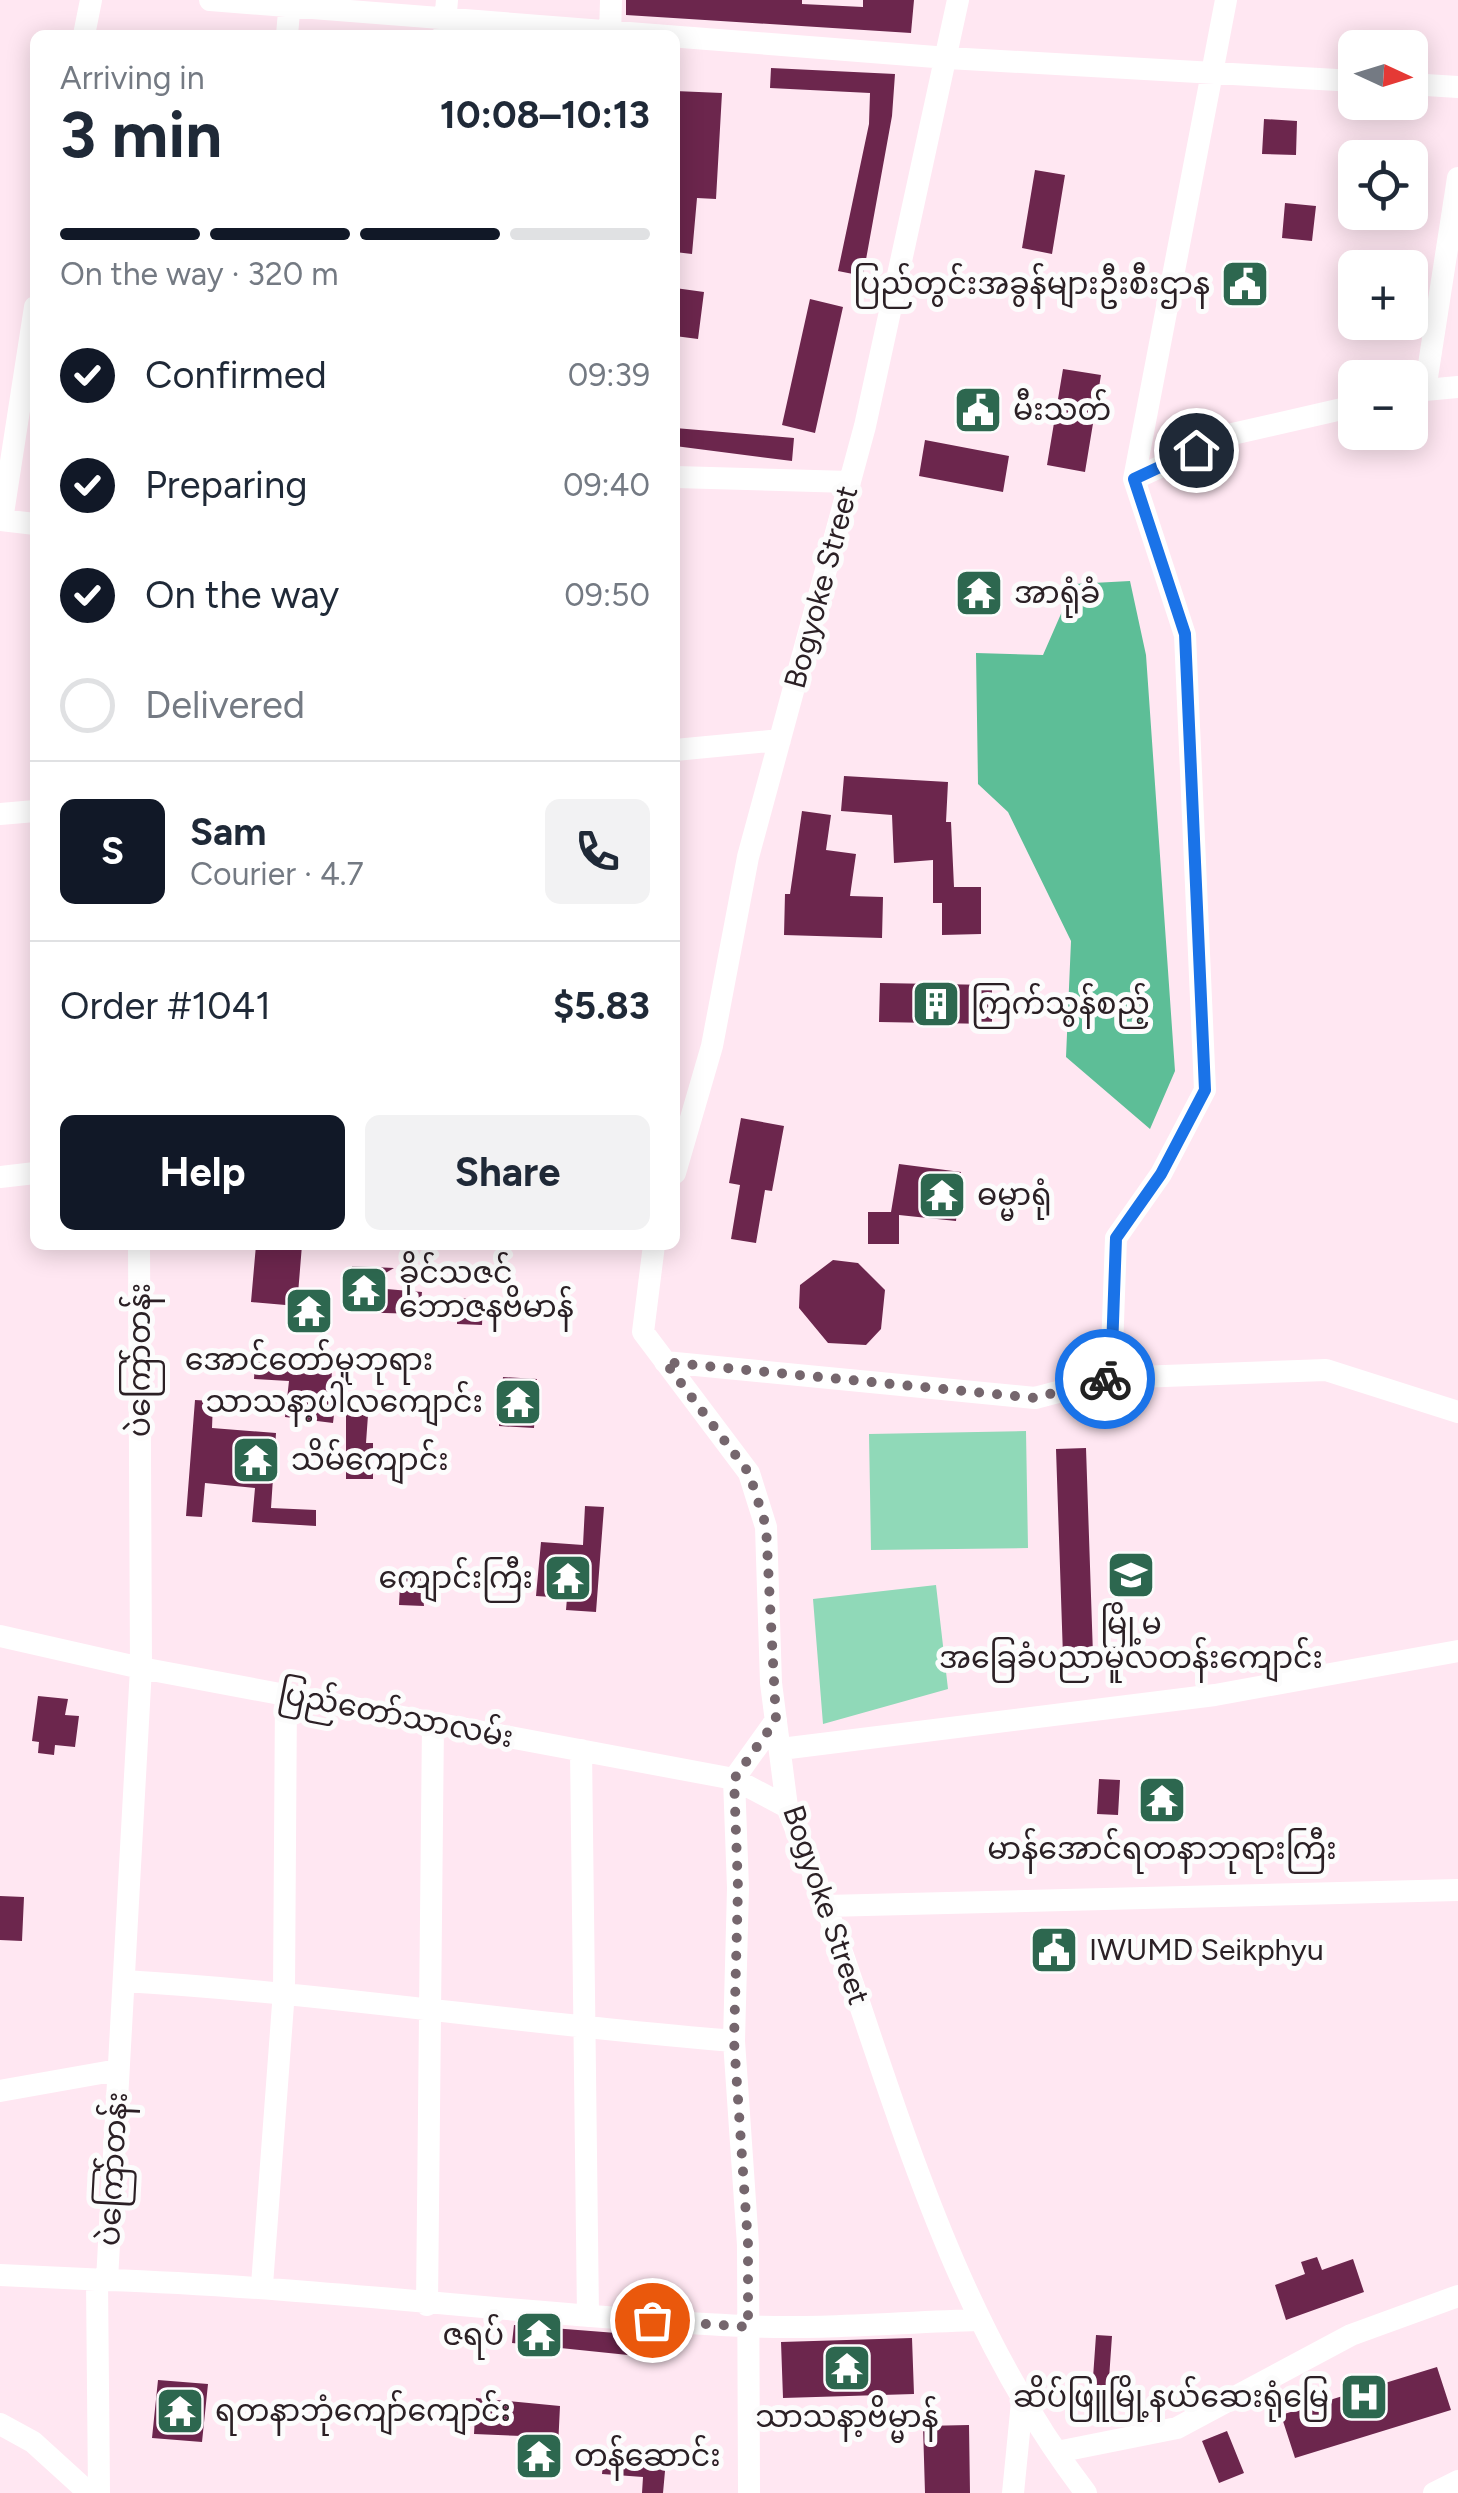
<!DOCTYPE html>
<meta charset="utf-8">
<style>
body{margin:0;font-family:Figtree,"Noto Sans Myanmar",sans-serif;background:#f2f2f3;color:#1f2937;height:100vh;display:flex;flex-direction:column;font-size:38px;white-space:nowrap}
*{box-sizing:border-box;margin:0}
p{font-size:32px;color:#747a83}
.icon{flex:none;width:55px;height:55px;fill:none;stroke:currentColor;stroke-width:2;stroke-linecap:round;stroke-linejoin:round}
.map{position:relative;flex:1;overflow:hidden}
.drawer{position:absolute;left:30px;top:30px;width:650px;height:1220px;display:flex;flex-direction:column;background:#fff;border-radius:15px;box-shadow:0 5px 25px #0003}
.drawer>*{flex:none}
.needle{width:65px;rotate:94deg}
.buttons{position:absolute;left:1338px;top:30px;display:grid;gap:20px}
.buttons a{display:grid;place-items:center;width:90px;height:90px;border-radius:15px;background:#fff;box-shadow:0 5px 25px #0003;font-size:50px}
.pin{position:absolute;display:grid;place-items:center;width:85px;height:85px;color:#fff;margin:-42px;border:5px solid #fff;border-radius:50%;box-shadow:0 2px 10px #0007}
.courier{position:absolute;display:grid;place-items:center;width:100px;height:100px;margin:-50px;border:8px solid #1a73e8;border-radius:50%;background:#fff;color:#222;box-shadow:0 2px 12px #0007}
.summary em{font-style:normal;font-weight:700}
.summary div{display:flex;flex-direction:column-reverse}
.summary{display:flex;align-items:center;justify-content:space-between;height:170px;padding:0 30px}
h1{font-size:65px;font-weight:700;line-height:75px}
.bar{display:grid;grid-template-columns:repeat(4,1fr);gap:15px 10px;align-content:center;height:120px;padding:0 30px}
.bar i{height:12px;border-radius:8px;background:#e0e1e3}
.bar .current{background:#111827}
.bar p{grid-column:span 4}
.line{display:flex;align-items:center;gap:25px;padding:0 30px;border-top:2px solid #e0e1e3}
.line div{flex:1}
.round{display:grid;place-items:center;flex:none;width:105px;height:105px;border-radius:15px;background:#f2f2f3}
ol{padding:0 30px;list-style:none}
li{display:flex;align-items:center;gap:30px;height:110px}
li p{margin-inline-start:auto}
li .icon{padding:10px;border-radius:50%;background:#111827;color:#fff;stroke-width:4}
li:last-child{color:#747a83}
li i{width:55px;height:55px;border:5px solid #e0e1e3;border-radius:50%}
.cta{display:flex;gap:20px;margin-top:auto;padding:20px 30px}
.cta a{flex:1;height:115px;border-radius:15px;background:#111827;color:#fff;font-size:40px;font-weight:700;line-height:115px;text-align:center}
.cta a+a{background:#f2f2f3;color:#1f2937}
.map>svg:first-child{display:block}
</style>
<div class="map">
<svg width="1458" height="2493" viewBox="0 0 1458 2493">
<rect width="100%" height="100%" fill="#ffe7f2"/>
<path fill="#90d9b8" d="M1026,1431L1028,1548L871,1550L869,1434Z
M936,1585L948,1689L823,1724L813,1599Z"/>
<path fill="#5dbe97" d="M1130,581L1146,655L1175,1071L1150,1129L1066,1057L1071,941L1008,812L978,784L976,653L1043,655L1074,584Z"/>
<path fill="#6c264d" d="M626,0H802V4L863,7V0H914L911,33L626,15Z
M771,68L895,74L892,116L863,276L838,271L869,124L870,93L770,88Z
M675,91L722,93L716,199L697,198L692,254L675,252Z
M1264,119L1297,121L1296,155L1262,154Z
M1035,170L1065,175L1052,254L1022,248Z
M1285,203L1316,206L1312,241L1282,238Z
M1232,263H1262L1260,307L1229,305Z
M675,288L704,292L698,339L675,336Z
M810,299L843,307L815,433L782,425Z
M1063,369L1101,375L1085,472L1047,465Z
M675,428L794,438L792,461L675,446Z
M925,440L1009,456L1003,492L919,476Z
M970,575L992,578L988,612L965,608Z
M844,776L948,782L946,822H951L954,887H981V934L942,935V903H933V860L894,863L892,815L841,811Z
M802,811L831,815L826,850L856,854L850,896L883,897L882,938L784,935L785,894H790Z
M880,983L992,985V1024L879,1022Z
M741,1118L784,1126L772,1191L765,1190L756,1243L731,1239L740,1185L729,1183Z
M899,1164L961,1172L956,1221L899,1215V1244H868V1212H891Z
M256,1245H302L297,1306L251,1302Z
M833,1260L858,1263L885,1290L881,1329L866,1345L828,1343L799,1308L800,1285Z
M352,1266L394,1268L362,1287L422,1292L420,1314L349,1312Z
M458,1298L483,1300L482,1325L457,1324Z
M255,1362L332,1370L331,1388H337L333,1423L285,1417L289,1381L254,1379Z
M503,1377L537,1379L534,1428L499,1426Z
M195,1400L213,1401L212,1428L276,1433L271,1508L316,1510V1526L252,1522L255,1488L205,1483L202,1517L186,1516Z
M346,1413L368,1415L366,1443H373V1479H346Z
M1086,1448L1093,1655L1063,1656L1056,1449Z
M585,1506L604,1507L596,1612L566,1610L567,1598L536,1596L541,1542L583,1545Z
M411,1569L420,1572L424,1606L399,1605L400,1586Z
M38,1696L68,1699L65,1715L79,1716L75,1747L55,1745L54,1755L38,1753L39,1742L32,1741Z
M1099,1779L1120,1780L1118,1815L1097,1814Z
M0,1896L24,1897L22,1941L0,1940Z
M1317,2257L1322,2270L1353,2259L1364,2292L1286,2320L1275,2285L1305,2274L1301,2262Z
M514,2325L629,2334L628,2355L512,2343Z
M1096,2335L1112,2336L1108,2393L1092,2392Z
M912,2338L914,2394L783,2398L781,2342Z
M1437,2367L1451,2410L1295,2458L1281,2415Z
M158,2380L208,2384L202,2442L152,2438Z
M476,2398L560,2406L557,2468L520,2464L523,2436L474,2434Z
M969,2425L970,2493H925L923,2426Z
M1227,2431L1244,2473L1219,2483L1202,2441Z
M604,2453L666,2460L663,2493H642L643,2477L602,2474Z"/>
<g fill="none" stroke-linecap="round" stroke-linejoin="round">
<path stroke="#fff" stroke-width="22" d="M210,0L948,58L1355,81
M84,35L91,0
M287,35L290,0
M444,35L447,0
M610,35L611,0
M1410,84L1458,87
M1425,390L1458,387
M1410,393L1425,390L1458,178
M675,477L850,482
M1134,479L1226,0
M0,520L35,524
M2,520L35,307
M675,750L780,740
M0,814L35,811
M675,1173L712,1046L748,857L865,426L958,0
M0,1177L35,1173
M139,1245L141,1668L107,2280C320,2287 531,2316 743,2326C821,2330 901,2322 979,2320
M654,1245L643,1332L749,1473L766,1527L771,1683L787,1807L826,1906C898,2110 952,2319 1086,2493
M665,1362L1035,1398L1111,1378L1326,1370L1458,1412
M1111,1378L1116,1238L1161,1174L1205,1090L1185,635L1134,479L1228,435L1355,406
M0,1636L141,1668L734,1779L787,1807
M781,1749L1215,1695L1458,1651
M581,1750L588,2316
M826,1906L1458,1890
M124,1981C328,1993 530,2025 734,2041
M0,2091L118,2070
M0,2275L107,2280
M97,2280L99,2493
M262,2285L284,1991L286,1695
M427,2305L433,1723
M0,2424L33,2442L89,2493
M1057,2452L1177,2428L1351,2335L1458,2296
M749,2493L748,2245L734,2041L738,1888L734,1779L776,1720
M1013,2493L1022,2402
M1434,2493L1458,2481"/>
</g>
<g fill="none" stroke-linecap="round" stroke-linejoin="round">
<path stroke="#75666d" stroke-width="10" stroke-dasharray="0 18" d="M652,2320L748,2327V2244L734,2041L738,1888L734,1779L776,1720L766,1526L749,1473L665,1362L1035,1398L1105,1379"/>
<path stroke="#1a73e8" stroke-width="12" d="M1105,1379L1111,1378L1116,1238L1161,1174L1205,1090L1185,634L1134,479L1196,450"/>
</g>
<defs>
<g id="civic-square" transform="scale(2.5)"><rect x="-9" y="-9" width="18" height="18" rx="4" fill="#2d674f" stroke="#fcfcfc"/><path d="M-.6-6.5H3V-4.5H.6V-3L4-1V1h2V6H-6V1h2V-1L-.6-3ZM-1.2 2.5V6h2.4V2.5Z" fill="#fff"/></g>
<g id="temple-square" transform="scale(2.5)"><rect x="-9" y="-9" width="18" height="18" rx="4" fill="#2d674f" stroke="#fcfcfc"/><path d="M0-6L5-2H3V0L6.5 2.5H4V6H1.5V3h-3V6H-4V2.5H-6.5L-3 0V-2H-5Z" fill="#fff"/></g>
<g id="building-square" transform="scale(2.5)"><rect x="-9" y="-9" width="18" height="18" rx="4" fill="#2d674f" stroke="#fcfcfc"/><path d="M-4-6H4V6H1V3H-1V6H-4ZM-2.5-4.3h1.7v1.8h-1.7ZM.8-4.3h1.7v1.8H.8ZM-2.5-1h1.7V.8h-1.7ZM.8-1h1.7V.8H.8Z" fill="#fff"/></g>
<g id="school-square" transform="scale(2.5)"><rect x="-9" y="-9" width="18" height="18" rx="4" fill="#2d674f" stroke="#fcfcfc"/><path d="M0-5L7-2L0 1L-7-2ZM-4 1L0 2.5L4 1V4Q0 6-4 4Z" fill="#fff"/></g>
<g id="hospital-square" transform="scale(2.5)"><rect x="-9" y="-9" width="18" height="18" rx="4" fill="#2d674f" stroke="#fcfcfc"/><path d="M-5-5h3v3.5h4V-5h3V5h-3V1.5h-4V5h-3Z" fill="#fff"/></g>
</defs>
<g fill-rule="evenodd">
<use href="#civic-square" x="1245" y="284"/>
<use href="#civic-square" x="978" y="410"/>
<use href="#temple-square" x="979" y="593"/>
<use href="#building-square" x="936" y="1004"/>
<use href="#temple-square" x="942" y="1195"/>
<use href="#temple-square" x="364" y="1290"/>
<use href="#temple-square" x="309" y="1311"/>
<use href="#temple-square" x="518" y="1402"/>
<use href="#temple-square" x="256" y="1460"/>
<use href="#school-square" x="1131" y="1575"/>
<use href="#temple-square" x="568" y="1578"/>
<use href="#temple-square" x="1162" y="1800"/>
<use href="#civic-square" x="1054" y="1950"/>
<use href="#temple-square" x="539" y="2335"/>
<use href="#temple-square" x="847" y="2368"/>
<use href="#hospital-square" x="1364" y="2397"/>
<use href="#temple-square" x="180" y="2411"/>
<use href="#temple-square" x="539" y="2456"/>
</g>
<g text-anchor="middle" stroke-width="10" stroke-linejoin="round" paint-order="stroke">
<g font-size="30" fill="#2b2025" stroke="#fcfcfc" text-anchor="start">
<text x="1210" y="294" text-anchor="end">ပြည်တွင်းအခွန်များဦးစီးဌာန</text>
<text x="1013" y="420">မီးသတ်</text>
<text x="1014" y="603">အာရုံခံ</text>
<text x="971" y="1014">ကြက်သွန်စည့်</text>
<text x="977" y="1205">ဓမ္မာရုံ</text>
<text x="399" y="1283">ခိုင်သဇင်<tspan x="399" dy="34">ဘောဇနဗိမာန်</tspan></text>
<text x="309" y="1370" text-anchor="middle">အောင်တော်မူဘုရား</text>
<text x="483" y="1412" text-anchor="end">သာသနာ့ပါလကျောင်း</text>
<text x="291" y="1470">သိမ်ကျောင်း</text>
<text x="533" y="1588" text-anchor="end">ကျောင်းကြီး</text>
<text x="1131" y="1634" text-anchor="middle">မြို့မ<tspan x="1131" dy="34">အခြေခံပညာမူလတန်းကျောင်း</tspan></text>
<text x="1162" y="1859" text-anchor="middle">မာန်အောင်ရတနာဘုရားကြီး</text>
<text x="1089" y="1960">IWUMD Seikphyu</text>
<text x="504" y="2345" text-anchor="end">ဇရပ်</text>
<text x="1329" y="2407" text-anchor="end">ဆိပ်ဖြူမြို့နယ်ဆေးရုံမြေ</text>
<text x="215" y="2421">ရတနာဘုံကျော်ကျောင်း</text>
<text x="847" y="2427" text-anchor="middle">သာသနာ့ဗိမ္မာန်</text>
<text x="574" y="2466">တန်ဆောင်း</text>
</g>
<g font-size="30" fill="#2b2025" stroke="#fcfcfc">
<text transform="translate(821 587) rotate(-75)" y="10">Bogyoke Street</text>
<text transform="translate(140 1360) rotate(-90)" y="10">ပဲကြော်တန်း</text>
<text transform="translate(396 1715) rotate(11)" y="10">ပြည်တော်သာလမ်း</text>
<text transform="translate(826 1905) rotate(71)" y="10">Bogyoke Street</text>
<text transform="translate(113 2169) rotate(-87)" y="10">ပဲကြော်တန်း</text>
</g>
</g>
</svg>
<div class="buttons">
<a><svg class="needle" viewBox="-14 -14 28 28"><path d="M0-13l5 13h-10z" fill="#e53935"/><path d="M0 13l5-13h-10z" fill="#747a83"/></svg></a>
<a><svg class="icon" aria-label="locate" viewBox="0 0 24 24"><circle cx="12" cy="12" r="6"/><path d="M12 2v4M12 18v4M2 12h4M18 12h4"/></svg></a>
<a>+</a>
<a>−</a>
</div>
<div class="pin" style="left:652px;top:2320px;background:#ea580c"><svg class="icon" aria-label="bag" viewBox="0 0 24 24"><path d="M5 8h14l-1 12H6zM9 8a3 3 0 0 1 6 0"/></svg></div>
<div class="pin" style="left:1196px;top:450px;background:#1f2937"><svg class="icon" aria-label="home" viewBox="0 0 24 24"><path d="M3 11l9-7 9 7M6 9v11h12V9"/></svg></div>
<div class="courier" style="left:1105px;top:1379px"><svg class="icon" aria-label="bike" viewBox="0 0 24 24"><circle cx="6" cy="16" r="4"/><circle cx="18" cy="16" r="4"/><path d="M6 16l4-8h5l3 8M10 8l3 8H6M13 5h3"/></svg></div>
<section class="drawer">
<div class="summary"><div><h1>3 min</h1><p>Arriving in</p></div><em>10:08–10:13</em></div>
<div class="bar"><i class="current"></i><i class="current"></i><i class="current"></i><i></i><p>On the way · 320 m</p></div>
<ol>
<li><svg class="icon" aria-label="check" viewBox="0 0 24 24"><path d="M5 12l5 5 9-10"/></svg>Confirmed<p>09:39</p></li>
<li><svg class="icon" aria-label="check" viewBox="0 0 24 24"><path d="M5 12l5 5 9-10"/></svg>Preparing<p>09:40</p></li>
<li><svg class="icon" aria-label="check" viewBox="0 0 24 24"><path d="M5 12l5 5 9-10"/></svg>On the way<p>09:50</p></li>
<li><i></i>Delivered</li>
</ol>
<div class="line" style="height:180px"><b class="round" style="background:#111827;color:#fff">S</b><div><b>Sam</b><p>Courier · 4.7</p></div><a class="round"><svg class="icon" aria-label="phone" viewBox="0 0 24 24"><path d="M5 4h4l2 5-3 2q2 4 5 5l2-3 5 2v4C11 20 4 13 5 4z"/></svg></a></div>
<div class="line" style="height:130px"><div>Order #1041</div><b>$5.83</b></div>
<div class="cta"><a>Help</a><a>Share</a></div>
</section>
</div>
